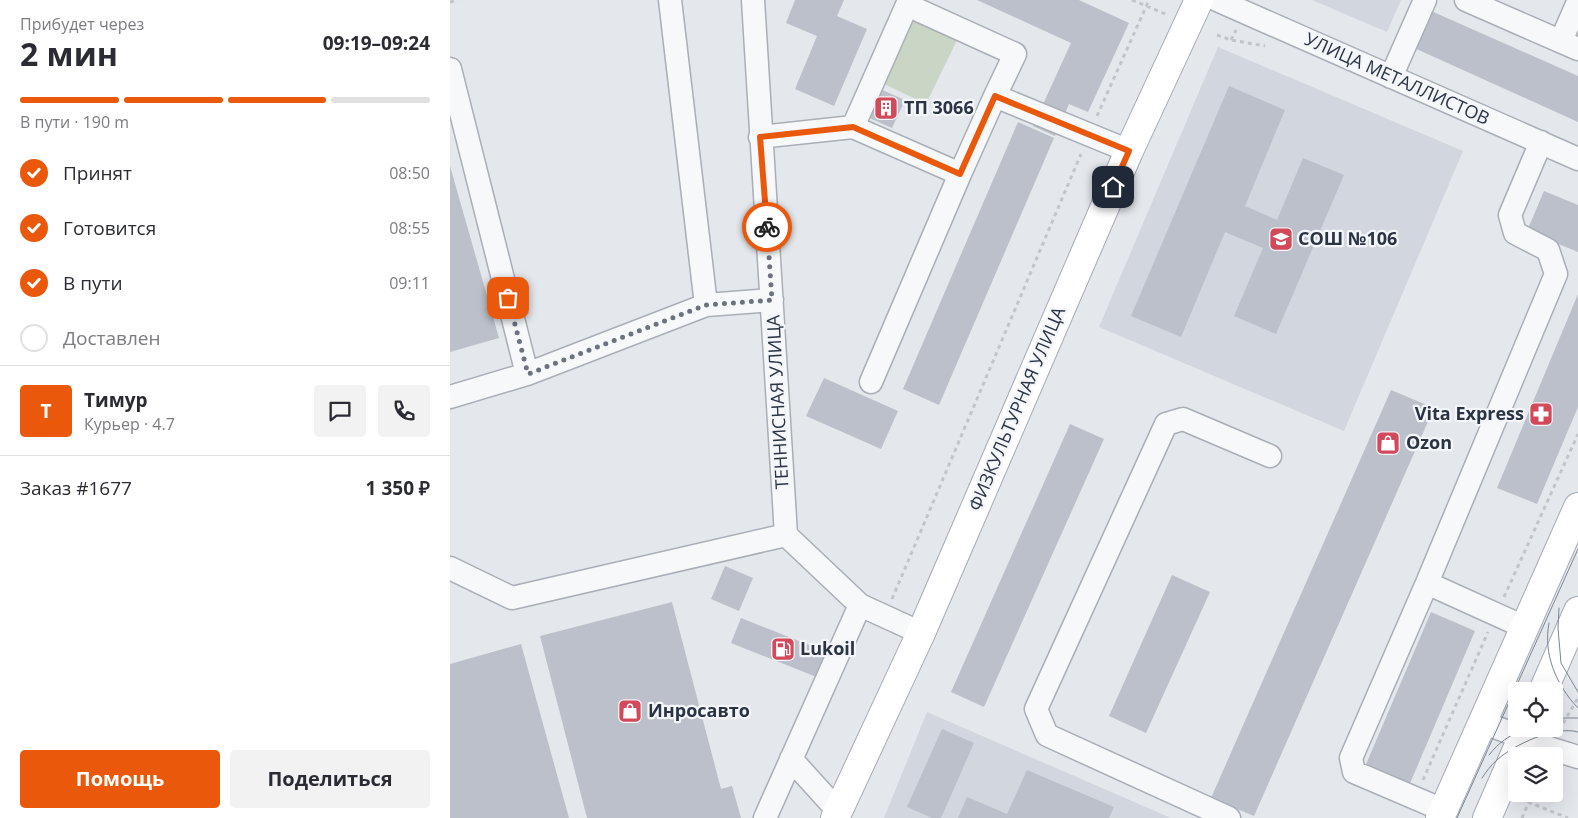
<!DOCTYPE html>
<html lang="ru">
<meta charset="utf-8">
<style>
body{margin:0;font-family:"Open Sans",sans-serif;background:#f2f2f3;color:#2b2b33;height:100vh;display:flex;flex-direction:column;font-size:19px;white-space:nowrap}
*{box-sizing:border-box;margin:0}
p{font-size:16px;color:#7c7c81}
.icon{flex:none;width:28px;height:28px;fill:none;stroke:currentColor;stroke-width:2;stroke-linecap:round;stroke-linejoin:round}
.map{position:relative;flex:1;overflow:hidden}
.panel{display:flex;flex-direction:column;background:#fff;width:450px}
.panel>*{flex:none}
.tools{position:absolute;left:1058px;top:682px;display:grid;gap:10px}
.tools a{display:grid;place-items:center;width:55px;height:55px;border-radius:5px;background:#fff;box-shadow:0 5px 20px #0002;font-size:25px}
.pin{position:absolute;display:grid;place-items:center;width:42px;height:42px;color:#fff;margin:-21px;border-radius:10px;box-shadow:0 2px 8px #0006}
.courier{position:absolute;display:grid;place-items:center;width:50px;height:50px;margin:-25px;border:4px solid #ea580c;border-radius:50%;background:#fff;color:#222;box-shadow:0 1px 6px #0007}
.overview em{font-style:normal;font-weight:700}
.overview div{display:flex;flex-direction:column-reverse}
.overview{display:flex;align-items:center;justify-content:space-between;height:85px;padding:0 20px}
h1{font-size:32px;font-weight:700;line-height:38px}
.bar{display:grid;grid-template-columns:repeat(4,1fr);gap:8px 5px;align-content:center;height:60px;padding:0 20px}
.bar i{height:6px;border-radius:4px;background:#e1e1e2}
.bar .on{background:#ea580c}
.bar p{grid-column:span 4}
.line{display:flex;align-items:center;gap:12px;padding:0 20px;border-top:1px solid #e1e1e2}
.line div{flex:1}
.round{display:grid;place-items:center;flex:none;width:52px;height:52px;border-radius:5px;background:#f2f2f3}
ol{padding:0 20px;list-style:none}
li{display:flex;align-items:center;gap:15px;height:55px}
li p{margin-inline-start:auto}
li .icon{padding:5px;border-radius:50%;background:#ea580c;color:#fff;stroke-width:4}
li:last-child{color:#7c7c81}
li i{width:28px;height:28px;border:2px solid #e1e1e2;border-radius:50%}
.cta{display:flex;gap:10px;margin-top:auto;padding:10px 20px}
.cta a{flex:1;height:58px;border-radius:5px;background:#ea580c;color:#fff;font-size:20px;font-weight:700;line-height:58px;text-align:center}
.cta a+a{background:#f2f2f3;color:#2b2b33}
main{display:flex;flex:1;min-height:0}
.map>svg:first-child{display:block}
</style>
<main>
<section class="panel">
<div class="overview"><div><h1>2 мин</h1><p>Прибудет через</p></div><em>09:19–09:24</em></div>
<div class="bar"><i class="on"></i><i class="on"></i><i class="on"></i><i></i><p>В пути · 190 m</p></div>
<ol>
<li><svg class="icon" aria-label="check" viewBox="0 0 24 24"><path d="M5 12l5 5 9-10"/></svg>Принят<p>08:50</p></li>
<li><svg class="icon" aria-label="check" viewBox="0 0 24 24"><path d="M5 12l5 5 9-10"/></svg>Готовится<p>08:55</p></li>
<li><svg class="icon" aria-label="check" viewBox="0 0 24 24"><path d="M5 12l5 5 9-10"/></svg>В пути<p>09:11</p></li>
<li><i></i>Доставлен</li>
</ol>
<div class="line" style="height:90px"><b class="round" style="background:#ea580c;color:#fff">Т</b><div><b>Тимур</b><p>Курьер · 4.7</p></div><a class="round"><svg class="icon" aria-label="chat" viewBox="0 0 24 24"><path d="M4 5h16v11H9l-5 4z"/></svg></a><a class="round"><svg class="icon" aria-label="phone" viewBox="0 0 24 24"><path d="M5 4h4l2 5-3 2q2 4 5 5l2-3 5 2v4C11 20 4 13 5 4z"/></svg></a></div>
<div class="line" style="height:65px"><div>Заказ #1677</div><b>1 350 ₽</b></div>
<div class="cta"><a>Помощь</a><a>Поделиться</a></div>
</section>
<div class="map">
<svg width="1128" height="818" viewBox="0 0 1128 818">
<rect width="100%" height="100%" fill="#e4e7ec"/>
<path fill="#d2d6de" d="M862,0H951L937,32Z
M768,47L1013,151L894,431L649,327Z
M477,712L721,818H434Z"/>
<path fill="#c9d6c5" d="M461,17L507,40L476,104L430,82Z"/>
<path fill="#bbc0ca" d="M345,0H394L387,16L417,29L384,106L345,89L367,36L336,23Z
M527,0H629L679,23L638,112L619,104L605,136L583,126L621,43Z
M979,10L1128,76V122L962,47Z
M779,86L835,110L795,206L827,220L853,158L894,175L826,334L784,316L813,248L775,232L731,337L681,316Z
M430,89L455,100L442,128L417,117Z
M568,122L604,138L489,405L453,389Z
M0,166L49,338L0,352Z
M1094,191L1128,205V252L1077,231Z
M1128,294V407L1087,504L1047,488Z
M374,378L448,411L431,449L356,416Z
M941,390L984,408L804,816L761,798Z
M620,424L654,439L534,707L501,692Z
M275,566L303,578L289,611L261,599Z
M722,575L760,592L696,733L659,716Z
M222,602L271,789L282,786L291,818H137L90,636Z
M981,612L1025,631L958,788L914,769Z
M291,618L384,655L374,680L281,643Z
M71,644L119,818H0V664Z
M492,729L524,743L491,818H482L457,807Z
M577,770L664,807L659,818H508L517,797L557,814Z"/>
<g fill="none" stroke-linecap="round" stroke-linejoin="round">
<g stroke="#a9aeb7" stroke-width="25">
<path id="minor" d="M220,0L256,305
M303,0L336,535
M767,0L1128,159
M1016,0L1128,49
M1111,41L1128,2
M0,69L77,374
M941,77L975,0
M545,96L510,174L403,127L457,5L565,54L545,96L679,151
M310,137L403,127
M421,382L510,174
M0,397L77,374L256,305L322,300
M0,568L62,598L336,535L410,605L471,633
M977,583L1074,627
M1032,722L1102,749L1128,757
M341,759L388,811
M993,810L904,772L901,758L977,583L1106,274L1098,250L1065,233L1060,215L1091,142
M315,818L410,605
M779,818L597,735L586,709L716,424L733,419L820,456"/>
</g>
<g stroke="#a3abb8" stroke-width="30">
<path id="major" d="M1093,691L1128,611
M385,818L471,633L679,151L749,0
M990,818L1128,507
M1037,818L1076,729"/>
</g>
<path stroke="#c2c5cb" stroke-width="3" stroke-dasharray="4 4" stroke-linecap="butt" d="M682,0L718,15
M0,2L8,0
M767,35L781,40L815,46
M781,40L786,30
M647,116L699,0
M1054,597L1128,434
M442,599L631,154
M1109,730L1128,698
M973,780L1038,632
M1078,802L1118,818
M1072,818L1082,794"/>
<use href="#minor" stroke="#f7f8fa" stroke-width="22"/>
<use href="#major" stroke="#fff" stroke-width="28"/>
<path stroke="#7d8696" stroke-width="1" d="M1109,608L1108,628L1111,663L1128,692
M1099,623C1093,654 1106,685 1128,708
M1104,718H1128
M1039,755C1049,742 1059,736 1074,729
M1032,778C1036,772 1041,765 1047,760C1063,745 1106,725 1128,732
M1007,818L1128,549"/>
</g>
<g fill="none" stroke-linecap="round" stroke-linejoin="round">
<path stroke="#6c737f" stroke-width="5" stroke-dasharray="0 9" d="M58,298L78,374L256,305L322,300L317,227"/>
<path stroke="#ea580c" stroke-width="6" d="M317,227L310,137L403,127L510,174L545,96L679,151L663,187"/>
</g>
<defs>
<g id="building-square" transform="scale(1.25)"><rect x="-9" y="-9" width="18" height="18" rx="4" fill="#d1495b" stroke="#f4f6f9"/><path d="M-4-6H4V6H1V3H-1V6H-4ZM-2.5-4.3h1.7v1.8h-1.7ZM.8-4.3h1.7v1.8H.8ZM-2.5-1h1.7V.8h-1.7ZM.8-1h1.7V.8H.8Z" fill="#fff"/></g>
<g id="school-square" transform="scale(1.25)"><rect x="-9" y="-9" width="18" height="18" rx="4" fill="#d1495b" stroke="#f4f6f9"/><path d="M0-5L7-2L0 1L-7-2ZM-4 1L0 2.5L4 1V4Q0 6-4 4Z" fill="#fff"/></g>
<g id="pharmacy-square" transform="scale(1.25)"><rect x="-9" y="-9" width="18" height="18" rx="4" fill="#d1495b" stroke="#f4f6f9"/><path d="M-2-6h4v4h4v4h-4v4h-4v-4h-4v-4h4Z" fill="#fff"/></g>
<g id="shop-square" transform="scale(1.25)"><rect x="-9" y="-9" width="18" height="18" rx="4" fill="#d1495b" stroke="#f4f6f9"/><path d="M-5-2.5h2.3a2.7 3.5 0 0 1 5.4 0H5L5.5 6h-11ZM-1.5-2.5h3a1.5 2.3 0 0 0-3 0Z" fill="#fff"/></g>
<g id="fuel-square" transform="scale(1.25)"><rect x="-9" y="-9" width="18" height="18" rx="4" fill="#d1495b" stroke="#f4f6f9"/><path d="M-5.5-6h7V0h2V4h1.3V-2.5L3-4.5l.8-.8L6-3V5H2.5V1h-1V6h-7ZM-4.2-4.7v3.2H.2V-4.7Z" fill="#fff"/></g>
</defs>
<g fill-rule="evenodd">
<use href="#building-square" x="436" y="108"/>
<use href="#school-square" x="831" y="239"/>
<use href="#pharmacy-square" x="1091" y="414"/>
<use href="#shop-square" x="938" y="443"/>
<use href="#fuel-square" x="333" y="649"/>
<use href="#shop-square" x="180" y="711"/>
</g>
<g text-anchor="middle" stroke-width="4.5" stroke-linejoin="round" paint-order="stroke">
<g font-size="18" fill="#2b3445" stroke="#f4f6f9">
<text transform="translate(947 79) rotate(24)" y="6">УЛИЦА МЕТАЛЛИСТОВ</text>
<text transform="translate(328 402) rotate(-93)" y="6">ТЕННИСНАЯ УЛИЦА</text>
<text transform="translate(567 409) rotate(-67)" y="6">ФИЗКУЛЬТУРНАЯ УЛИЦА</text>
</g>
<g font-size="18" font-weight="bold" fill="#2b3445" stroke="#f4f6f9" text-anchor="start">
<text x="454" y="114">ТП 3066</text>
<text x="848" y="245">СОШ №106</text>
<text x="1074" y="420" text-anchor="end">Vita Express</text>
<text x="956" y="449">Ozon</text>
<text x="350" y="655">Lukoil</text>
<text x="198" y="717">Инросавто</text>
</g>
</g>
</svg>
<div class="tools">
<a><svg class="icon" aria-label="locate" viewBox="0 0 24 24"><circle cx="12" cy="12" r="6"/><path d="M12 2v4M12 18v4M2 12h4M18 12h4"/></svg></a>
<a><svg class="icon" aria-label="layers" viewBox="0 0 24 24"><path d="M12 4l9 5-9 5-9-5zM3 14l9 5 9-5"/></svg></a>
</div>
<div class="pin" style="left:58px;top:298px;background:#ea580c"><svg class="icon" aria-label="bag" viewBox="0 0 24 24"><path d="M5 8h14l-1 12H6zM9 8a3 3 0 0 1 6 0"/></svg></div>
<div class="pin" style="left:663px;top:187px;background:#1f2937"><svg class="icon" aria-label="home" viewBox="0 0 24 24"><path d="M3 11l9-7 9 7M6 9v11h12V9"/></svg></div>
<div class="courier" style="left:317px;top:227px"><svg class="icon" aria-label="bike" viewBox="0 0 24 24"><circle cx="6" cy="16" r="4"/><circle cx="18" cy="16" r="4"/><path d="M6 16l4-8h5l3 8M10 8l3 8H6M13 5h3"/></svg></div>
</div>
</main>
